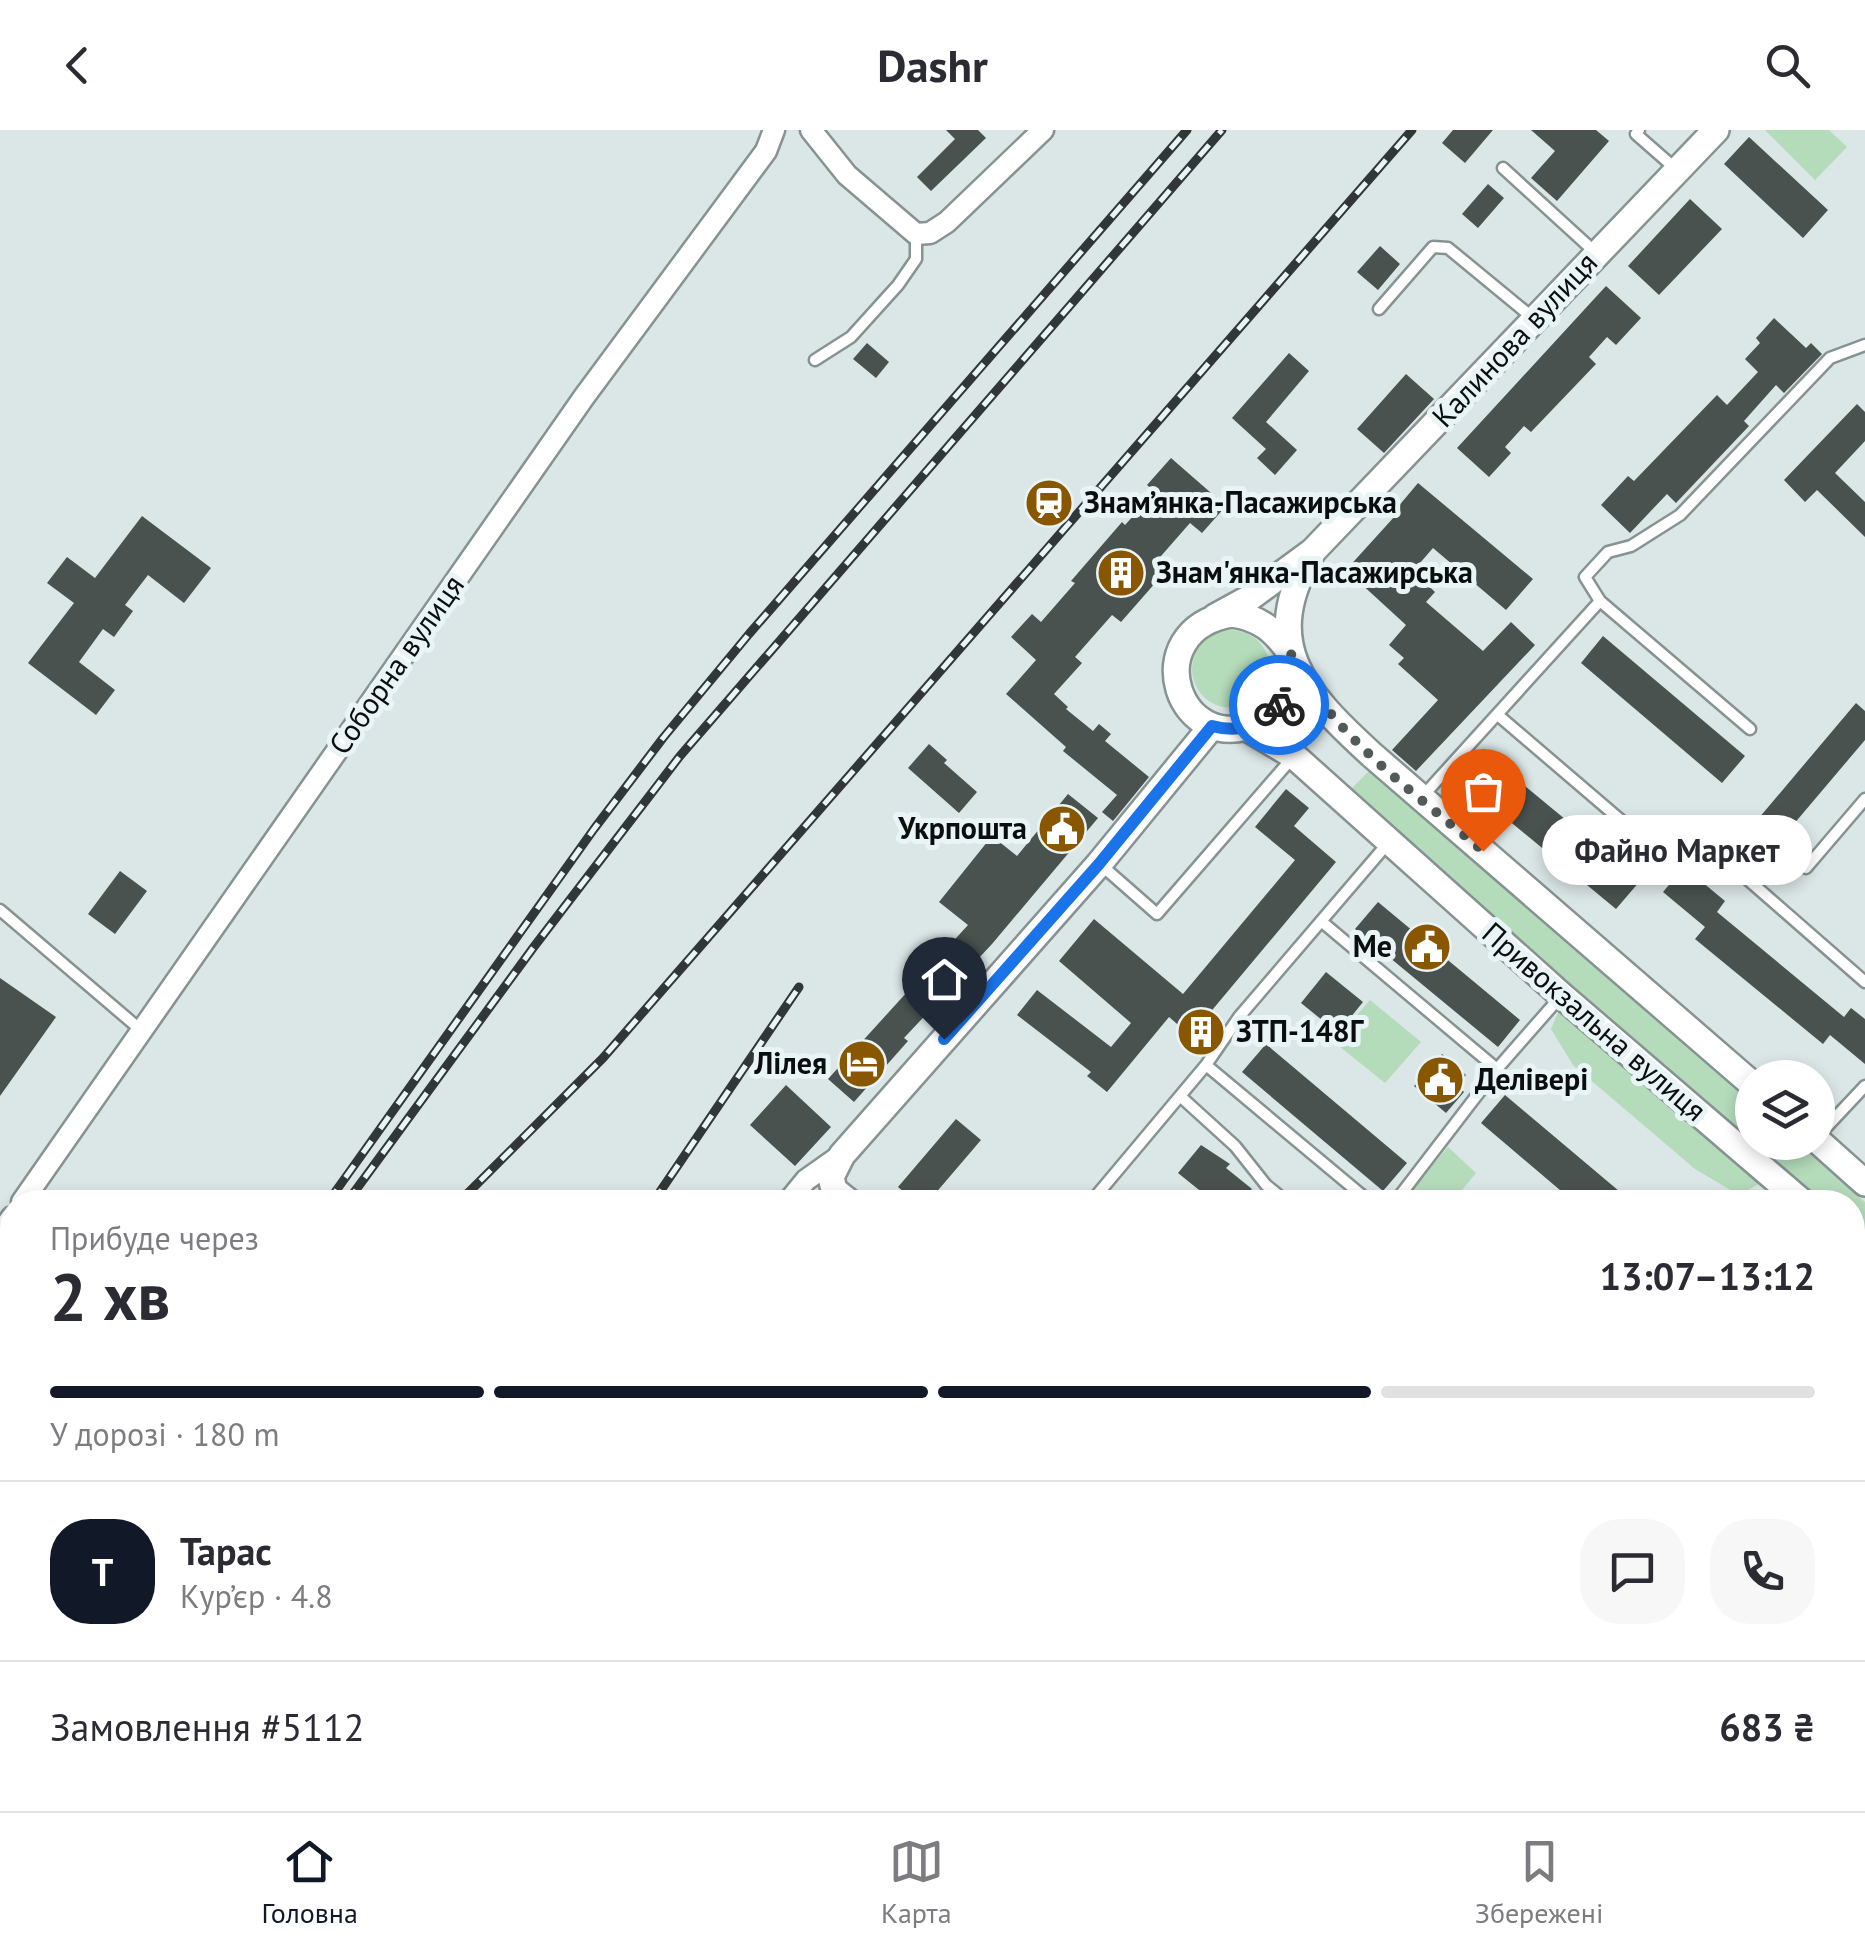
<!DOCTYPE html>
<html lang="uk">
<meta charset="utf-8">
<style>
body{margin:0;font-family:"PT Sans",sans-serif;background:#f7f7f7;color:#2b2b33;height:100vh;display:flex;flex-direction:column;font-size:38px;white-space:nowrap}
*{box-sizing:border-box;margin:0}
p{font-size:32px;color:#7c7c81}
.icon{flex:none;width:55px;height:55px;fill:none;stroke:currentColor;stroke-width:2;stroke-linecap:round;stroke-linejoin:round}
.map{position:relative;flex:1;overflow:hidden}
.details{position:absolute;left:0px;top:1060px;width:1865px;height:622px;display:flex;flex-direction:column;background:#fff;border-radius:40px 40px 0 0;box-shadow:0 5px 15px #0003}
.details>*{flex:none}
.tools{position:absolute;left:1735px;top:930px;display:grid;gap:20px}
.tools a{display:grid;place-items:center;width:100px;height:100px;border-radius:50%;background:#fff;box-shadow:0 5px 15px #0003;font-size:50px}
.pin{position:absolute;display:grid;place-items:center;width:85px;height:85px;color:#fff;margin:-102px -42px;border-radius:50% 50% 50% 0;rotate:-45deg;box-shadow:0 0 10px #0007}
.pin .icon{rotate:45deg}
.courier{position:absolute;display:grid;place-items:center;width:100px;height:100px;margin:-50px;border:8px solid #1a73e8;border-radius:50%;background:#fff;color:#222;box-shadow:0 2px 12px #0007}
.bubble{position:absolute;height:70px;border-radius:35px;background:#fff;box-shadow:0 5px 15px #0003;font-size:32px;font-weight:700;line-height:70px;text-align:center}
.overview em{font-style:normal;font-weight:700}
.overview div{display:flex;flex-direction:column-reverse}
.overview{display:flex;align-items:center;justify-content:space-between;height:170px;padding:0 50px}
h1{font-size:65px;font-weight:700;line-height:75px}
.bar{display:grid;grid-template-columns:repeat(4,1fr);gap:15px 10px;align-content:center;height:120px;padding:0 50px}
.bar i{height:12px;border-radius:8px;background:#e1e1e2}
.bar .active{background:#111827}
.bar p{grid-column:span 4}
.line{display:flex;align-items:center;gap:25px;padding:0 50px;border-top:2px solid #e1e1e2}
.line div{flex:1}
.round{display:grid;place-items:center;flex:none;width:105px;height:105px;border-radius:40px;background:#f7f7f7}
header{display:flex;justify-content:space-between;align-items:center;height:130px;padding:0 50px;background:#fff;font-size:45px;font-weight:700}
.menu{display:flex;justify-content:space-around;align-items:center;height:140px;border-top:2px solid #e1e1e2;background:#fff;font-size:28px;color:#7c7c81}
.menu a{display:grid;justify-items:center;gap:5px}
.menu .active{color:#111827}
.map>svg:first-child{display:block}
</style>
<header><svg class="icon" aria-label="back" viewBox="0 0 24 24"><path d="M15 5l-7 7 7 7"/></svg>Dashr<svg class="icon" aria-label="search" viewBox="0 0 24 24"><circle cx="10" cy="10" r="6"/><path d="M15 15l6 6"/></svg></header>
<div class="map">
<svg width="1865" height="1681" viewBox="0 0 1865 1681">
<rect width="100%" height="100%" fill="#dbe6e7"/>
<path fill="#b4dbba" d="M1765,0H1829L1847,17L1815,50Z
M1192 539a39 39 0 1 1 78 0a39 39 0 1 1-78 0Z
M1371,639L1752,973V1012L1797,1013L1865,1072V1112L1853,1101L1852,1072H1820L1350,660Z
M1370,870L1421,912L1385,953L1334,912Z
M1560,878L1766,1050L1739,1065L1695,1039L1573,935L1551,899Z
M1448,1017L1476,1043L1452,1072H1423L1410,1062Z
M1743,1670H1847L1836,1681H1732Z"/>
<path fill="#49524f" d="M946,0H978L986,8L931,61L917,47L955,9Z
M1453,0H1493L1465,33L1442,13Z
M1531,0H1596L1609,11L1557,71L1531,48L1555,21Z
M1749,7L1828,80L1803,108L1724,34Z
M1488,54L1504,68L1478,98L1462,84Z
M1690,69L1722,99L1659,165L1628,136Z
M1380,116L1400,134L1378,160L1357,142Z
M1606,156L1641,188L1616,215L1607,207L1589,227L1596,234L1531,302L1524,296L1505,317L1511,323L1489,347L1457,318Z
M1774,188L1806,218L1811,213L1822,224L1784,263L1776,255L1744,291L1749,296L1676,373L1667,364L1630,403L1601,375L1628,346L1634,351L1717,265L1727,275L1758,242L1745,229L1760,213L1756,208Z
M867,213L889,232L876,248L853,229Z
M1289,223L1309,241L1266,292L1297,320L1275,345L1257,328L1266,319L1232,288Z
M1406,244L1434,269L1384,323L1357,299Z
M1857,274L1865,282V311L1835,343L1865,372V407L1817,360L1805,372L1784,350Z
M1171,328L1226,376L1202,403L1190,393L1161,426L1171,435L1121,492L1112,485L1075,527L1082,533L1054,564L1068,577L1066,579L1093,601L1099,594L1111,604L1105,611L1149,647L1113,691L1102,682L1117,665L1063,621L1066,617L1006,564L1036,530L1011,507L1032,484L1041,492L1075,453L1071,451L1122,392L1125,395L1155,362L1147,355Z
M1418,353L1533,449L1506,480L1433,418L1413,441L1435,462L1426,472L1483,521L1511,492L1535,515L1416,641L1392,620L1438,570L1398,534L1404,528L1389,515L1406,495L1346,440L1395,386L1392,384Z
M142,386L211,438L184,473L148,445L125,475L133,481L114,507L103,499L79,532L115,560L96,585L28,533L74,473L47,453L67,427L95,448Z
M1603,506L1745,626L1722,653L1581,533Z
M1856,573L1865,581V610L1776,715L1753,695Z
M929,614L947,630L944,633L977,662L959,683L908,638Z
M1496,632L1640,751L1616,779L1472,660Z
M1286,659L1309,678L1294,696L1336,732L1203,891L1217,903L1205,918L1169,887L1107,962L1087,946L1091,942L1017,885L1037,860L1111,917L1131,893L1059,831L1094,789L1183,864L1295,730L1255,697Z
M1068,664L1098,688L992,814L904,908L908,911L854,972L828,949L968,795L939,772L992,706L1017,726Z
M1684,737L1725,771L1717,782L1844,887L1851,878L1865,889V934L1830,905L1823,914L1695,809L1705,797L1663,762Z
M120,741L147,761L115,804L88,784Z
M1378,772L1520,890L1498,917L1355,799Z
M1326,842L1363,872L1338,903L1301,873Z
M0,848L56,887L0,966Z
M1266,914L1407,1033L1383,1061L1242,942Z
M1442,924L1466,945L1457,955L1464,962L1446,983L1414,956Z
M786,955L831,997L795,1036L750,995Z
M1505,965L1632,1072H1574L1481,993Z
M956,989L981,1010L928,1072H916L898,1057Z
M1201,1015L1230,1034L1226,1038L1252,1059L1240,1072H1214L1178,1043Z"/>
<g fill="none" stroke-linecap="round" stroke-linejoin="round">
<g stroke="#879292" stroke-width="15">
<path id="service" d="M1639,0L1636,4L1677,40
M1503,38L1596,123
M1379,179L1433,117L1448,118L1533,188
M815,230L851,207L898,155L916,129V104
M1600,471L1750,599
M1499,586L1651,716
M1422,667L1600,471L1585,447L1608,422L1631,416L1680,385L1830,228L1865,215
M1706,713L1865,852
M1100,734L1157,784L1293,627
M1806,738L1865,669
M0,780L142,901
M1321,791L1497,939
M1206,935L1370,1072
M1180,966L1235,1016L1266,1055L1287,1072
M1818,1006L1865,956
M1091,1072L1206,935L1239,887L1388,713
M1395,1072L1497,939L1561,866
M1852,1391L1865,1378
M1269,1670L1282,1681
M1653,1670L1666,1681"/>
</g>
<g stroke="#879292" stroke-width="25">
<path id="minor" d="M811,0L847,45L916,104L930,103L947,92L1043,0
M22,1072L584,267L766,21L774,0
M788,1072L806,1050L840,1026
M0,1104L12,1087
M1852,1528L1865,1538"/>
</g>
<g stroke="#879292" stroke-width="30">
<path id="tertiary" d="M1313,421C1258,513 1302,561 1372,625L1752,954
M1232,484C1261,488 1275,501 1291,524C1290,551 1287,577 1261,591C1179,633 1134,500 1232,484Z
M1215,487L1248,469L1313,421L1716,0
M1247,598L1294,626L1561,865L1802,1072
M1818,1011L1865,1053
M849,1072L834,1060L831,1047L842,1025L1099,734L1212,596
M1852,1116L1865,1127
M1107,1670L1111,1681"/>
</g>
<g stroke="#879292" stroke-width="38">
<path id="primary" d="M1852,1514L1865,1502
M1688,1681L1698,1670"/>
</g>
<use href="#service" stroke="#fff" stroke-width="10"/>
<use href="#minor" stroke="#fff" stroke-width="20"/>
<use href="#tertiary" stroke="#fff" stroke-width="25"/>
<use href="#primary" stroke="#fff" stroke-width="32"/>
<g stroke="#313637" stroke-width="9">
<path id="rail" d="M328,1072L594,699L663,608L749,504L1187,0
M347,1072L533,818L680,626L1222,0
M459,1072L603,928L1412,0
M653,1072L799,857
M0,1533L12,1516
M0,1561L12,1544
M0,1603L12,1589
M280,1681L284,1670"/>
</g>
<use href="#rail" stroke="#e8f4f5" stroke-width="5" stroke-dasharray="15" stroke-linecap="butt"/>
</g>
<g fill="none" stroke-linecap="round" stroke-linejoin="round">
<path stroke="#535a5a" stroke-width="10" stroke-dasharray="0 18" d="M1279,575L1290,552L1291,524C1332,606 1414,662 1483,721"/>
<path stroke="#1a73e8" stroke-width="12" d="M944,909L1099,734L1212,596C1238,603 1263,597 1279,575"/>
</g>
<defs>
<g id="station-disc" transform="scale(2.5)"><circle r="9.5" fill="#895700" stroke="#e8f4f5"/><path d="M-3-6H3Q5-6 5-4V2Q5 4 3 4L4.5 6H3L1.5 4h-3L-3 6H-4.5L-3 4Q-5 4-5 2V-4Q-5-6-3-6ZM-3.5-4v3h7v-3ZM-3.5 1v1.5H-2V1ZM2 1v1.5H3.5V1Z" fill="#fff"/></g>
<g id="building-disc" transform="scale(2.5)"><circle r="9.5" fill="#895700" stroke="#e8f4f5"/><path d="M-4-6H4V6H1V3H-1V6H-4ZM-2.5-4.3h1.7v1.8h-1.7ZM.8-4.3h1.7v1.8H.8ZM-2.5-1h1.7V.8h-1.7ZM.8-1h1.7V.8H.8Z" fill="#fff"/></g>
<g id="civic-disc" transform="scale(2.5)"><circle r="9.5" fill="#895700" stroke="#e8f4f5"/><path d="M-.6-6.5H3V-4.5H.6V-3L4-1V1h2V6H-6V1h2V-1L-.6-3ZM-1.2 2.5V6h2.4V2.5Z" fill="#fff"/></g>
<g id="hotel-disc" transform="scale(2.5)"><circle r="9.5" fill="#895700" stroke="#e8f4f5"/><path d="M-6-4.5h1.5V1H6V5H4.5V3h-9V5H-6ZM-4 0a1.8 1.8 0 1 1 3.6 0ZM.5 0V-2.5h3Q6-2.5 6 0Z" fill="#fff"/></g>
</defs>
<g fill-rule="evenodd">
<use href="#station-disc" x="1049" y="373"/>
<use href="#building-disc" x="1121" y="443"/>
<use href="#civic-disc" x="1062" y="699"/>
<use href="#civic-disc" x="1427" y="817"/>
<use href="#building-disc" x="1201" y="902"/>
<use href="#hotel-disc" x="862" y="934"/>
<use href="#civic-disc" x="1440" y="950"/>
</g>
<g text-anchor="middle" stroke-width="10" stroke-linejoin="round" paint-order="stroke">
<g font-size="30" fill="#0a0e0e" stroke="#e8f4f5">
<text transform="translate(1515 210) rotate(-47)" y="10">Калинова вулиця</text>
<text transform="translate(397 535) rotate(-55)" y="10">Соборна вулиця</text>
<text transform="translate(1594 892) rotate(41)" y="10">Привокзальна вулиця</text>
</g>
<g font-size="30" font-weight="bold" fill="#0a0e0e" stroke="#e8f4f5" text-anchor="start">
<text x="1084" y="383">Знам’янка-Пасажирська</text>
<text x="1156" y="453">Знам'янка-Пасажирська</text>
<text x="1027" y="709" text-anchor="end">Укрпошта</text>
<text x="1392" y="827" text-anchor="end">Me</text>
<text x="1236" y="912">ЗТП-148Г</text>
<text x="827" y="944" text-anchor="end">Лілея</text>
<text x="1475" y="960">Делівері</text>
</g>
</g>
</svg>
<div class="tools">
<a><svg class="icon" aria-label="layers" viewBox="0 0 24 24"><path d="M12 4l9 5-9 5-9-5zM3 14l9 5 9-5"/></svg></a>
</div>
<div class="pin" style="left:1483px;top:721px;background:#ea580c"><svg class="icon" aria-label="bag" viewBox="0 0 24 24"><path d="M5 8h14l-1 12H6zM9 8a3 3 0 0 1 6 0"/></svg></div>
<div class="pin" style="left:944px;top:909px;background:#1f2937"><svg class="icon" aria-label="home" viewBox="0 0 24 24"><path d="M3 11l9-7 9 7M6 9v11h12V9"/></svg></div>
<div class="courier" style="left:1279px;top:575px"><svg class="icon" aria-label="bike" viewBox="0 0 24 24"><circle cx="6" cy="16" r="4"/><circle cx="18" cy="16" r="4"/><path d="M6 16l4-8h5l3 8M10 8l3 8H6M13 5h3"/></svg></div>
<div class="bubble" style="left:1542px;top:685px;width:270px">Файно Маркет</div>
<section class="details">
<div class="overview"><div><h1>2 хв</h1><p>Прибуде через</p></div><em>13:07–13:12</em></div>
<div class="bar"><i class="active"></i><i class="active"></i><i class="active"></i><i></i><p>У дорозі · 180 m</p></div>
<div class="line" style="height:180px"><b class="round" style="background:#111827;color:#fff">Т</b><div><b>Тарас</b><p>Кур’єр · 4.8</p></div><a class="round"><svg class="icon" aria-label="chat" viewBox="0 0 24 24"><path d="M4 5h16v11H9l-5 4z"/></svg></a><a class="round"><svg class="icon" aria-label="phone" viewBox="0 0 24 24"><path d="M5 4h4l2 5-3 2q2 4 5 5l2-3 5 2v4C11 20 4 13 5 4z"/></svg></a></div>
<div class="line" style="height:130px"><div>Замовлення #5112</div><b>683 ₴</b></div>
</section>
</div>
<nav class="menu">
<a class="active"><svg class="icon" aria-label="home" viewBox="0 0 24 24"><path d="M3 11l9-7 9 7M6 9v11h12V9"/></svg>Головна</a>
<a><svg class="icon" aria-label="map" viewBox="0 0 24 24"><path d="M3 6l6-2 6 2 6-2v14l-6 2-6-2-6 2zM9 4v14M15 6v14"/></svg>Карта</a>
<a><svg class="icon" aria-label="saved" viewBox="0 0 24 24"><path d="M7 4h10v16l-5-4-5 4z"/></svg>Збережені</a>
</nav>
